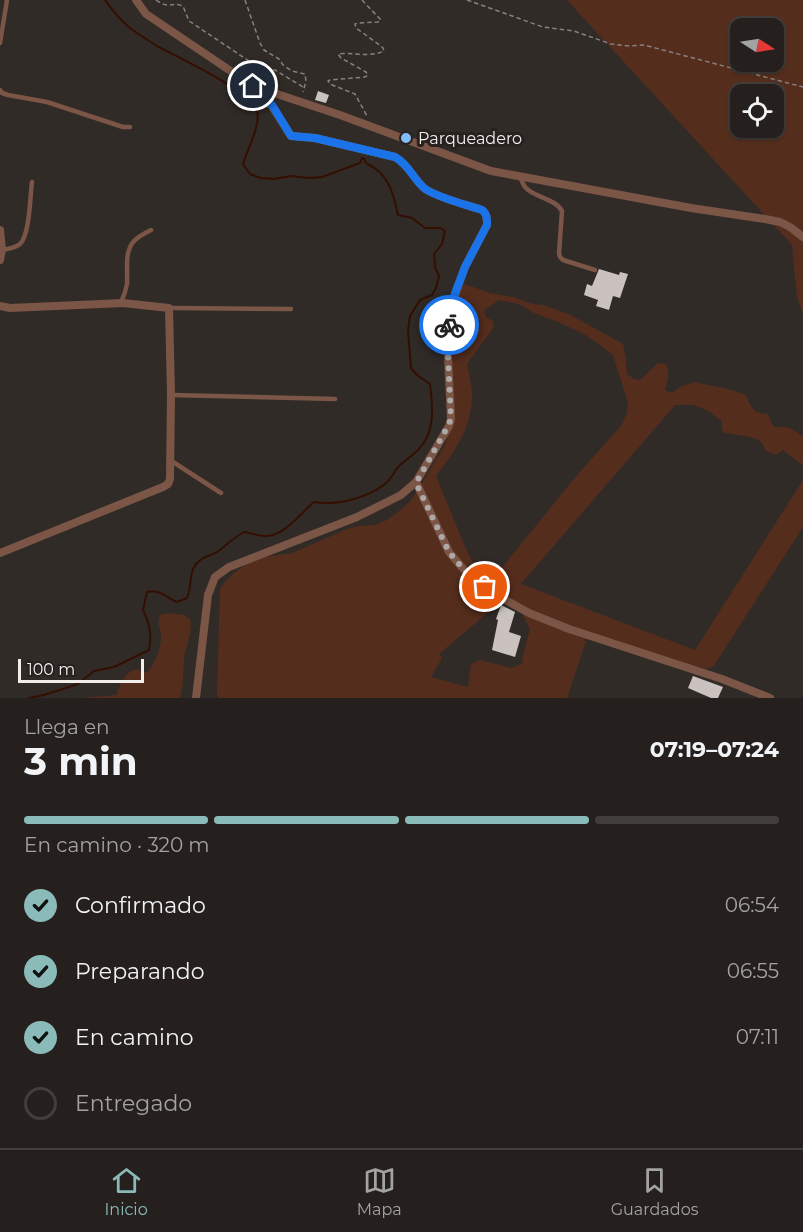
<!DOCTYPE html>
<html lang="es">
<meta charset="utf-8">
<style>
body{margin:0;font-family:Montserrat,sans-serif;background:#2d2827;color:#f1f3f6;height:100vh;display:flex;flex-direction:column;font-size:22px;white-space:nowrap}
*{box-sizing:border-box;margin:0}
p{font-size:20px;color:#a3a3a4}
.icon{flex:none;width:33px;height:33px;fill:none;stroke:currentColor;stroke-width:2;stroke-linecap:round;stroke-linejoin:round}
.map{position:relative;height:698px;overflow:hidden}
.side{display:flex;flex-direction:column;background:#25201e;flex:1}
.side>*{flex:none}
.needle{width:39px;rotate:102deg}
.controls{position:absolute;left:730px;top:18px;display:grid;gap:12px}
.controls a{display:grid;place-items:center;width:54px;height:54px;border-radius:12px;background:#25201e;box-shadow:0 2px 4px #0004,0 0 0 2px #423e3c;font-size:30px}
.scale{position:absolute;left:18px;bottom:15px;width:126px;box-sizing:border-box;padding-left:6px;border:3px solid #f1edeb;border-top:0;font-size:16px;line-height:21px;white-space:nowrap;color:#f1edeb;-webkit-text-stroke:4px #27211f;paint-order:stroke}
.pin{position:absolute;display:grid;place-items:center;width:51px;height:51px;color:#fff;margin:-26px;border:3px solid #fff;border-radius:50%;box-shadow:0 2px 6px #0007}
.courier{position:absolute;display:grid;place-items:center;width:60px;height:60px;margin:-30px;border:4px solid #1a73e8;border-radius:50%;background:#fff;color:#222;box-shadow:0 2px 8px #0007}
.overview em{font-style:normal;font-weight:700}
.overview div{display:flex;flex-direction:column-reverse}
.overview{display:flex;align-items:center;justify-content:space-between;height:102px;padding:0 24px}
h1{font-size:39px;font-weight:700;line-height:45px}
.bar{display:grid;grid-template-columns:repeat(4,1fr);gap:9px 6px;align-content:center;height:72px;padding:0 24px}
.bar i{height:8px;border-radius:4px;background:#423e3c}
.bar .current{background:#8bbbb9}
.bar p{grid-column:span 4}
ol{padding:0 24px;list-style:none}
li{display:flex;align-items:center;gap:18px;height:66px}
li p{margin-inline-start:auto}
li .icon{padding:6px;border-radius:50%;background:#8bbbb9;color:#111;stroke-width:4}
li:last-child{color:#a3a3a4}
li i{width:33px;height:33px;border:3px solid #423e3c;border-radius:50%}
.tabs{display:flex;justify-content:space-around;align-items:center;height:84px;border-top:2px solid #423e3c;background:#25201e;font-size:16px;color:#a3a3a4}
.tabs a{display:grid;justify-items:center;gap:3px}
.tabs .current{color:#8bbbb9}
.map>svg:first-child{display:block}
</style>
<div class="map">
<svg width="803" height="698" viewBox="0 0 803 698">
<rect width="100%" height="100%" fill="#312b28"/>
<path fill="#542d1d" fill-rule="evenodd" d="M567,0H803V314L797,297L792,245ZM741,28H774V62H741ZM741,94H774V128H741Z
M465,284L489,293L513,297L533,304L543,305L569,314L623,344L626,359L627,374L634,379L640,380L658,363L666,364C670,374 668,380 665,390L672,393L680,387L693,382L728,389L746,395C751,407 753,414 768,414C776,436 775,423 790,428C794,430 799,434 803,436V465L783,450L776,455L766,451C765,449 763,444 761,442C752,434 734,436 723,432L721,420L706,410L694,405H675L521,584L695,650L803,480V527L713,667L705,669L587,638L584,640L586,641L567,698H219L217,695L220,589L224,583L234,573L251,561L266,557L292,553L347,529L358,526L376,525L389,519L410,502L445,445L448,436L453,408L454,386L448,356L452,307L458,291ZM499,300L519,304L534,313L565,325L586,335L604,348L613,355L628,403L627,413L620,427L578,474L491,581L505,596L524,606L523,616L530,629L522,658L523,663L511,668L480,660L471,664L468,687L431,677L442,658L439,654L491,610L488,604L479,609L483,600L481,595L469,591L481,578L466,549L436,476C456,450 473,426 472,392C471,383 469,373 467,364L494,327L493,321L486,317L484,310Z
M168,613L184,615L190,619C193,634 186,644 184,658C183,672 184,685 180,698H79L117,695C120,683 125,671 138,669L142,673L148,672C155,663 162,646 161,635C160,625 157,626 160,615Z"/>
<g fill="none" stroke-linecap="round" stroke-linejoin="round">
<path stroke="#340f01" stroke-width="2" d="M29,698L44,695L78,684L94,671L114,667L149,650C152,636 150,623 143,610L147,592C161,589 165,597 177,602L187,598C191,589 190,577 193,569C200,555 211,557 220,550C228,543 235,537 244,532C251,533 260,537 268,536C287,533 300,514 314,502C337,506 367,498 385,484C392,479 394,471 399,466C409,457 420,451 426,439C435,421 432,403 430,384L417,375L411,368L408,331L410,316L420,300L432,295L436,288L439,276L435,267L434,254L442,244L445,231L440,228H425L412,218L398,215C394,198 391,181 377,170C373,166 369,166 365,162V159L362,158L360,163L322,177L309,178L291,176L274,179L261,178L250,174L243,164C247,150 261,125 257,111C251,91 177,57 157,46C148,40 138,34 130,28C120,20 112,10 105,0"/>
</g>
<path fill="#cac2bf" d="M318,91L329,95L326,103L315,100Z
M599,269L619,275L620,272L628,274L620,298L613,296L609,310L596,306L598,300L584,295L587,284L592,286Z
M501,605L515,612L509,632L521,636L515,657L492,650L498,620L496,619Z
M693,676L723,687L718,698H711L688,688Z"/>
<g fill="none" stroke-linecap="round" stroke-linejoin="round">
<path stroke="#86817f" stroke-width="1.5" stroke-dasharray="4.5 3" stroke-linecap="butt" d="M156,0C170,10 171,1 183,6L189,21L249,61L259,67L275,70L303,87
M245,0L260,43L264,50L279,59L283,65L292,71L305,74L306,81L303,92
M362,0L381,20L378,22L358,23L355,24L356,28L381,46L383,48L384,51C369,58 353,52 338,54L341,58L366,72L368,75L365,77L330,80L328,81L330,84L355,94L367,116
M467,0L543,27L574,31L611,44L630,46L644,45L803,87"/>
<path stroke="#7b5546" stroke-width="4.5" d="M0,43L7,0
M0,90L2,93L8,95L47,102L123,127H130
M521,177C523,198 553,195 562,211L559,253L560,257L563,260L595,270
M2,250C9,249 15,248 20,244C30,234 30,196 32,182
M121,302C124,296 126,290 127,284C128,269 124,252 134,241C139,236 145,233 151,230
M169,308L291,309
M171,395L335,399
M170,460L221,493"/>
<path stroke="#7b5546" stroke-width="8" d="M136,0L146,14L253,86L272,106L291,136L315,138L395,157C409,165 412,177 424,188C435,197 467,205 482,210C487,214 487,218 487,225L465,267L450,309L448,356L451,419L449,426L416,482L401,495L357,517L229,567L215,577L208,595L196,698
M256,87L340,115L491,171L691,208L765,219L780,222L790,227L803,237
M0,230L2,250L0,260
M0,306L10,308L123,303L169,308L171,395L170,479L168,484L163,487L0,553
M416,482L449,552L470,577L500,597L529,613L569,629L722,679L770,698"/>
</g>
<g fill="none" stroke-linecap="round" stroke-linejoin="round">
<path stroke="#aea9a7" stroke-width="6" stroke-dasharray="0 10.8" d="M449,325L448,356L451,419L448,426L416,483L449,552L470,577L485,587"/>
<path stroke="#1a73e8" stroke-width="8" d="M253,86L272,105L291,136L315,138L395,157C409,165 412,177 424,188C435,197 467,205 482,210C487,214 487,218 487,225L465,267L451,304L449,325"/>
</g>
<circle fill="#84bcfb" stroke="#27211f" stroke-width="2" cx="406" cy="138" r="6"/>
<g text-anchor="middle" stroke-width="6" stroke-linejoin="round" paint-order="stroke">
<g font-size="16" fill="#f1edeb" stroke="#27211f" text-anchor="start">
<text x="418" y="144">Parqueadero</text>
</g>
</g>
</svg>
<div class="controls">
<a><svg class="needle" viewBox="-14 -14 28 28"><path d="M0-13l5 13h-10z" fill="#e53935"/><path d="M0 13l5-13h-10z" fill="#a3a3a4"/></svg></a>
<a><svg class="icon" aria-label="locate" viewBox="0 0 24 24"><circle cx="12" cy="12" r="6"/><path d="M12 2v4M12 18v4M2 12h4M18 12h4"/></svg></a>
</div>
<div class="scale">100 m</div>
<div class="pin" style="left:485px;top:587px;background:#ea580c"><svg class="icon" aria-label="bag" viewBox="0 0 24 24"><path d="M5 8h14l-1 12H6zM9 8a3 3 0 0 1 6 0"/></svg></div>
<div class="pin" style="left:253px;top:86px;background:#1f2937"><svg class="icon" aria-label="home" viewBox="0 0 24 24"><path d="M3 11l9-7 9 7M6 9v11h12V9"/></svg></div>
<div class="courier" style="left:449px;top:325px"><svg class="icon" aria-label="bike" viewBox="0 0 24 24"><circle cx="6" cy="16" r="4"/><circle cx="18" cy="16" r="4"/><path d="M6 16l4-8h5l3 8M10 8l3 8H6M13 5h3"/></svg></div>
</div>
<section class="side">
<div class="overview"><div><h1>3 min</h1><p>Llega en</p></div><em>07:19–07:24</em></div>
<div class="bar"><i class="current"></i><i class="current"></i><i class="current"></i><i></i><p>En camino · 320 m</p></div>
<ol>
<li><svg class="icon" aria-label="check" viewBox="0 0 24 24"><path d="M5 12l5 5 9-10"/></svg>Confirmado<p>06:54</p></li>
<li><svg class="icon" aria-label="check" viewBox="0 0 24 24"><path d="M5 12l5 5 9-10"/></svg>Preparando<p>06:55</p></li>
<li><svg class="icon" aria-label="check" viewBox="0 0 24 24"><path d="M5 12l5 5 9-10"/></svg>En camino<p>07:11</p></li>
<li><i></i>Entregado</li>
</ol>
</section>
<nav class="tabs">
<a class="current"><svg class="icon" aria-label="home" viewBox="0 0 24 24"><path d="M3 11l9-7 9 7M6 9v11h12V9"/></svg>Inicio</a>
<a><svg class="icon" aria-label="map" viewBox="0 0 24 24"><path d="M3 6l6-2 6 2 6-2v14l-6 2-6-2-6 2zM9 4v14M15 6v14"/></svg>Mapa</a>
<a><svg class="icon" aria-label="saved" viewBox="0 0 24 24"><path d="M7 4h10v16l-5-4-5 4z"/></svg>Guardados</a>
</nav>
